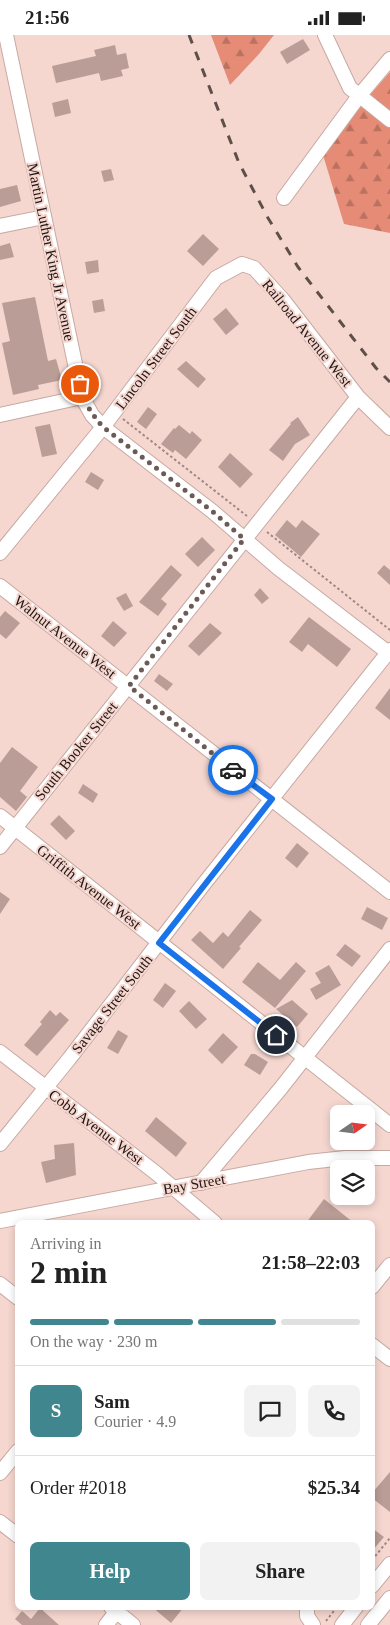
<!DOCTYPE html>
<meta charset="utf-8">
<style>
body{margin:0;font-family:Georgia,serif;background:#f2f2f2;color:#222;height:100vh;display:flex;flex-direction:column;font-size:19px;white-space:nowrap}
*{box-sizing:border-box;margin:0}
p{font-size:16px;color:#767676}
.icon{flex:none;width:28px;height:28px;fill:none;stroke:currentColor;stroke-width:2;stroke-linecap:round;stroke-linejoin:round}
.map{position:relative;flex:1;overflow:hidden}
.sheet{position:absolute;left:15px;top:1185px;width:360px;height:390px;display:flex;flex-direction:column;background:#fff;border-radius:8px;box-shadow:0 2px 8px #0003}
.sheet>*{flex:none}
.needle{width:32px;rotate:76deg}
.tools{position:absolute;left:330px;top:1070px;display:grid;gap:10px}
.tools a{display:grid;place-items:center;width:45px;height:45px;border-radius:8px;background:#fff;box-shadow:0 2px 8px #0003;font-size:25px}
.pin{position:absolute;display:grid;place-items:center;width:42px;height:42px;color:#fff;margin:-21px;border:2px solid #fff;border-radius:50%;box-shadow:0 1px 5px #0007}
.courier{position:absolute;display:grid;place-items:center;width:50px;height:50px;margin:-25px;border:4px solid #1a73e8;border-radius:50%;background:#fff;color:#222;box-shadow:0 1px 6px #0007}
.headline em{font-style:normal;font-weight:800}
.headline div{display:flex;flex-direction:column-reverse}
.headline{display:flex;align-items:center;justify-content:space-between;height:85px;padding:0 15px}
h1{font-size:32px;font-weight:800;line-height:38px}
.bar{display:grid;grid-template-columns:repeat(4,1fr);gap:8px 5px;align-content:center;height:60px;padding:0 15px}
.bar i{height:6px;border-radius:4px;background:#e0e0e0}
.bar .on{background:#3f868e}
.bar p{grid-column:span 4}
.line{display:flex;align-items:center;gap:12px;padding:0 15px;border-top:1px solid #e0e0e0}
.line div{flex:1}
.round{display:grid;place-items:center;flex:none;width:52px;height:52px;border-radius:8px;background:#f2f2f2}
.button{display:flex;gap:10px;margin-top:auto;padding:10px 15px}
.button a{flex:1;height:58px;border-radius:8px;background:#3f868e;color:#fff;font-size:20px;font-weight:800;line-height:58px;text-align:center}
.button a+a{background:#f2f2f2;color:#222}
.status{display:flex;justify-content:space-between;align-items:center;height:35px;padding:0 25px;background:#fff;direction:ltr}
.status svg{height:14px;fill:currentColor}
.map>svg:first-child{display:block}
</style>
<div class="status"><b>21:56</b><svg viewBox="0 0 49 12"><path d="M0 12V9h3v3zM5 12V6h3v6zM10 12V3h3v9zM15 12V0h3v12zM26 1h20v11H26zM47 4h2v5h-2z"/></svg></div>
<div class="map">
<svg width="390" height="1590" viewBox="0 0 390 1590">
<defs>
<pattern id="forest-firs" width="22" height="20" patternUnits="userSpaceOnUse" patternTransform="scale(1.25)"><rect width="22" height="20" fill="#e58b76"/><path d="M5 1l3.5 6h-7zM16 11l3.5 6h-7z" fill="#b97160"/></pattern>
</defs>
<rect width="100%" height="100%" fill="#f6d7d0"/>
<path fill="url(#forest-firs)" d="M211,0H274L259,19L230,50Z
M390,37V77L369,61Z
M361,71L390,93V198L344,189L323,120Z"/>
<path fill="#ba9d96" d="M303,4L310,15L287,29L280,17Z
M115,10L117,20L126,18L129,33L121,35L123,41L101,46L99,38L56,48L52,31L96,21L94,15Z
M68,64L71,78L55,82L52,68Z
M111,134L114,145L104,147L101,136Z
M17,150L21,166L0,172V154Z
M203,199L219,214L203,231L187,216Z
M10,208L14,222L0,225V211Z
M98,225L99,237L87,239L85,227Z
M35,262L48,326L56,324L62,345L38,350L39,354L13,360L2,308L10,306L2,268Z
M103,264L105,276L94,278L92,266Z
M226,273L239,289L226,300L213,284Z
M186,326L206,344L198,353L177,334Z
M148,372L157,379L146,394L137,387Z
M298,382L310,400L295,409L283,426L269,415L291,389L290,388Z
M50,389L57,419L42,422L35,392Z
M179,390L190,399L192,396L202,405L186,424L175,415L173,418L161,409L174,393L175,394Z
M230,418L253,439L240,453L218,432Z
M91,437L104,445L98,455L85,447Z
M287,485L296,493L302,485L320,499L301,522L275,500Z
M202,502L215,515L198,532L185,519Z
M171,530L182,540L161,564L167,569L158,581L139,567Z
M384,530L390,535V550L377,538Z
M260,553L269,563L262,569L254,560Z
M126,558L133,571L124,576L116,563Z
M5,576L20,588L6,604L0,599V582Z
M309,582L351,614L337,632L308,609L302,617L289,607Z
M113,586L127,598L114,612L101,601Z
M210,588L222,598L199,621L188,611Z
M159,639L173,649L167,656L154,646Z
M390,653V685L375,673Z
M12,712L38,732L20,756L27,762L16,776L0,762V728Z
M83,749L98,759L93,768L78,758Z
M59,780L75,796L66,805L50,789Z
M297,808L309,818L297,833L285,823Z
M0,857L10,864L0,879Z
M367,872L388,883L382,895L361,884Z
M250,875L262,885L239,912L241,913L223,934L191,905L200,896L213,908L223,897L228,902Z
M345,909L361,921L352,932L336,920Z
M258,927L280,945L296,927L306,936L275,973L242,947Z
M329,930L341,950L316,965L310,954L321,948L315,938Z
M165,948L176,956L163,973L153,965Z
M292,965L308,979L297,992L276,974Z
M189,966L207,984L196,994L179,976Z
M50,975L56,981L60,977L69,985L37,1021L24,1010L42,989L40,987Z
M118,995L128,1001L118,1019L107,1013Z
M223,998L238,1012L222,1029L208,1015Z
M251,1019H255L268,1027L260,1040L244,1030Z
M156,1082L187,1108L176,1122L145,1096Z
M74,1108L76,1140L46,1148L41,1127L55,1124L54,1110Z
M324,1164L354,1188H306Z
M390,1437V1477L372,1463V1458Z
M372,1493L384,1502L372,1516Z
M152,1572H184L171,1588Z
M40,1573L59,1590H22L15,1584L22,1576L31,1584Z"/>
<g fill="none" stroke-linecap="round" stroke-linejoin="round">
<g stroke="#c6a9a2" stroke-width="16">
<path id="minor" d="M6,0L82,362L92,380L103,392L212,476L278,533L390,619
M325,0L350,53L390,85
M284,163L359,61L390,24
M0,191L44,182
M0,380L82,362
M0,518L103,392L216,243L242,229L254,233L283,265L358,362L390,393
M0,551L390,857
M0,781L390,1090
M0,812L358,362
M0,1017L156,1138L215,1188
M0,1109L69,1024L203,850L390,615
M201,1148L281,1053L390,914
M0,1186L308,1127L345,1123H390
M0,1249L18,1263
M372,1252L390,1230
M372,1310L390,1324
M0,1438L18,1416
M0,1487L18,1501
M372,1551L390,1529
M111,1572L133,1590
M307,1572V1581L313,1590
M106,1590L120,1572
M342,1590L356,1572
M368,1590L390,1563"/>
</g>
<path stroke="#9f8883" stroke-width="2" stroke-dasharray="2.5 2.5" stroke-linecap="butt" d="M123,384L247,481
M267,497L390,595
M372,1525L390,1503
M326,1586L337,1572"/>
<use href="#minor" stroke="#fff" stroke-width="14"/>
<path stroke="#5f4f4a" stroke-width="3" stroke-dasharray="9 9" stroke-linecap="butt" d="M189,0L239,128L268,183L298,232L376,333L390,347"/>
</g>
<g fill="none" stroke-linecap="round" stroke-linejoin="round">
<path stroke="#6b5a55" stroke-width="5" stroke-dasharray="0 9" d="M80,349C83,367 91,378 103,392L212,476L244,504L129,651L233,735"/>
<path stroke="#1a73e8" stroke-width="6" d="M233,735L272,764L159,908L276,1000"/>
</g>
<g text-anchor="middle" stroke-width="4" stroke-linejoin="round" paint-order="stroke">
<g font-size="15" fill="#201613" stroke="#f6d7d0">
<text transform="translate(51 217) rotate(78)" y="5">Martin Luther King Jr Avenue</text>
<text transform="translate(307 298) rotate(51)" y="5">Railroad Avenue West</text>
<text transform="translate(156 323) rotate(-53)" y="5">Lincoln Street South</text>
<text transform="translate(65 602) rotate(38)" y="5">Walnut Avenue West</text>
<text transform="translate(76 716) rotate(-51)" y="5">South Booker Street</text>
<text transform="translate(89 852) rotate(38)" y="5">Griffith Avenue West</text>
<text transform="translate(112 969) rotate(-52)" y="5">Savage Street South</text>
<text transform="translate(96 1092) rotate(37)" y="5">Cobb Avenue West</text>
<text transform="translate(194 1149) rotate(-10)" y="5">Bay Street</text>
</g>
</g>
</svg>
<div class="tools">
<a><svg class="needle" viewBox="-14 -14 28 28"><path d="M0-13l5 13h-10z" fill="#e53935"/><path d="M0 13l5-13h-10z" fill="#767676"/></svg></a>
<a><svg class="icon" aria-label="layers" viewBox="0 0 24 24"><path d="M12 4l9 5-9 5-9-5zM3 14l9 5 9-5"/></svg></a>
</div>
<div class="pin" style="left:80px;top:349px;background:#ea580c"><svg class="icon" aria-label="bag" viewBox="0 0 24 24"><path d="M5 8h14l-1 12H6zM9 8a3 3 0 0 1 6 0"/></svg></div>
<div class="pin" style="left:276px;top:1000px;background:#1f2937"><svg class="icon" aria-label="home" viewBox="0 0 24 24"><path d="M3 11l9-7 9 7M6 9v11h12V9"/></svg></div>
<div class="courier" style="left:233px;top:735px"><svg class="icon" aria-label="car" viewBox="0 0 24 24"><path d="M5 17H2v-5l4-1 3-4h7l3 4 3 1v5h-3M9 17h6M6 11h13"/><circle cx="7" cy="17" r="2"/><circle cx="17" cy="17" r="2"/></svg></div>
<section class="sheet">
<div class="headline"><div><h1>2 min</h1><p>Arriving in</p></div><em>21:58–22:03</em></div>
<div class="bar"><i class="on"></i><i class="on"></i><i class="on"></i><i></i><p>On the way · 230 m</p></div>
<div class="line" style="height:90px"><b class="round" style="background:#3f868e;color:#fff">S</b><div><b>Sam</b><p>Courier · 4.9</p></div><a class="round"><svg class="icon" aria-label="chat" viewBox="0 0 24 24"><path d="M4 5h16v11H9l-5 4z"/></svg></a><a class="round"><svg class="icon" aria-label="phone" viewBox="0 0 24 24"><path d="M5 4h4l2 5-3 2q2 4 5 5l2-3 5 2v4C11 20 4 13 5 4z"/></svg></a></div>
<div class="line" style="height:65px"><div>Order #2018</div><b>$25.34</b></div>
<div class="button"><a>Help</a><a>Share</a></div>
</section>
</div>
